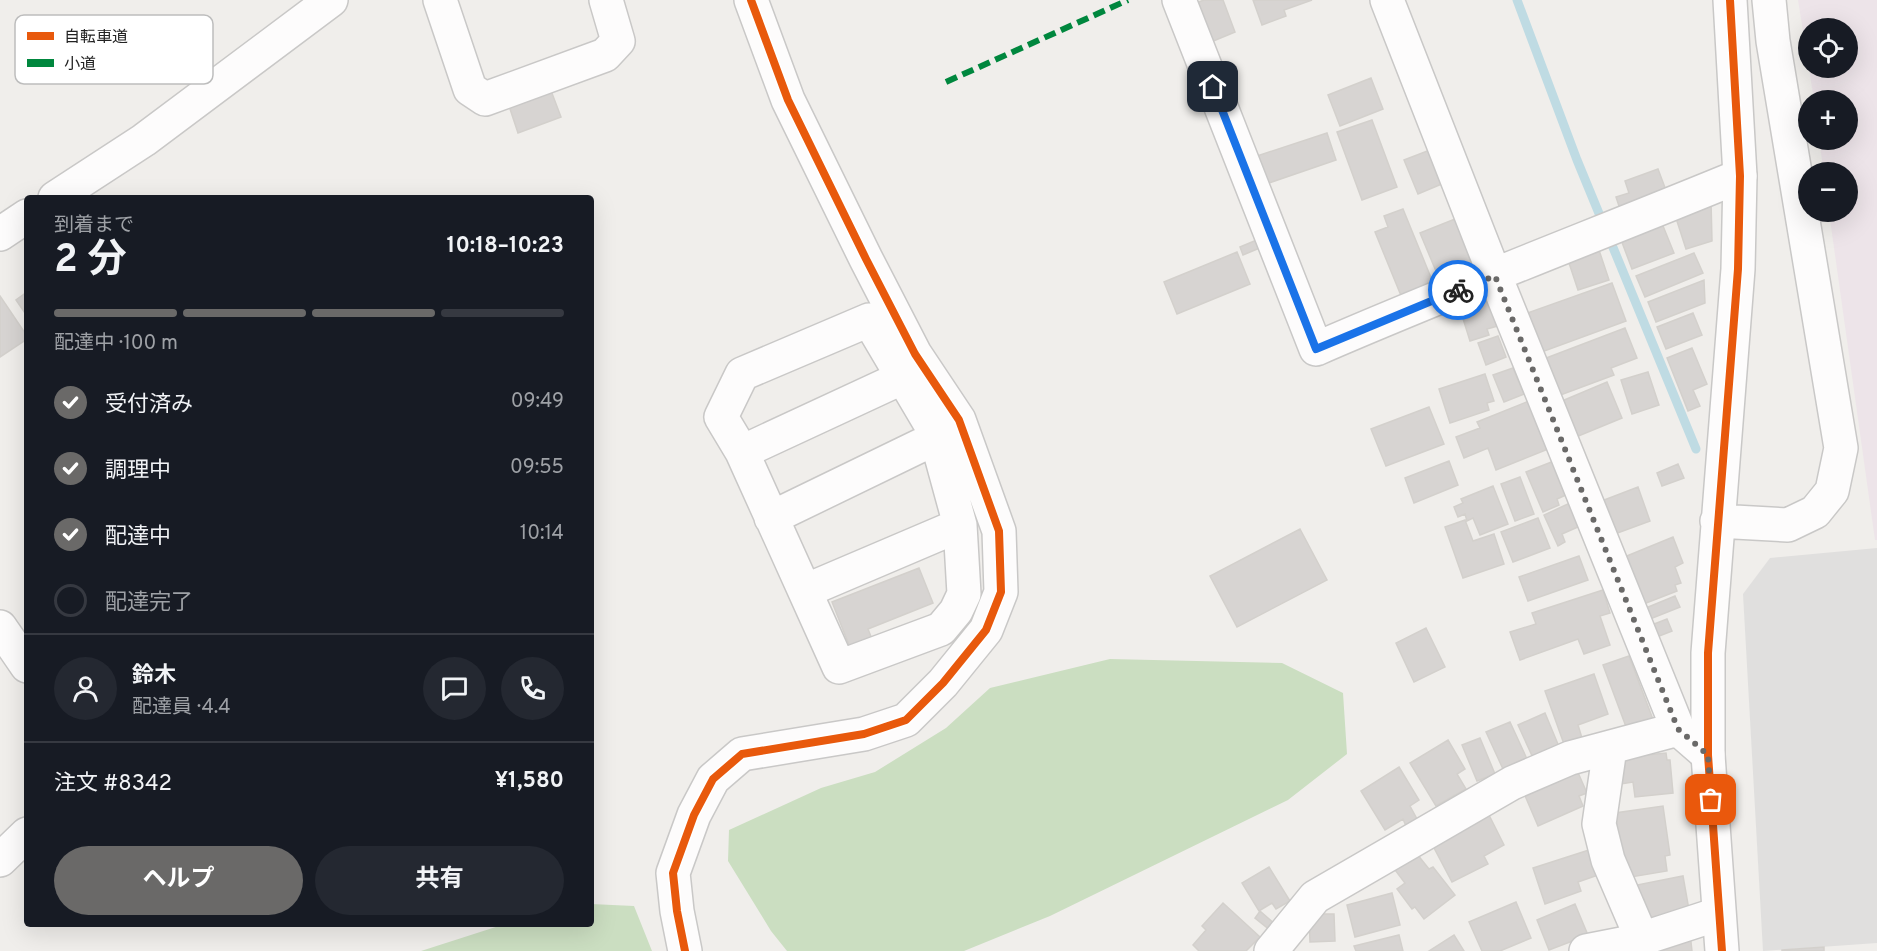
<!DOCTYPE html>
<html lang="ja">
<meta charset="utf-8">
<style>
body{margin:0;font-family:Overpass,"Noto Sans JP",sans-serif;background:#242831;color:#f1f3f6;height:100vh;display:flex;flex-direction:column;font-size:22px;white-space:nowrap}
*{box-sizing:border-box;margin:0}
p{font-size:20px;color:#9ea1a6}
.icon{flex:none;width:33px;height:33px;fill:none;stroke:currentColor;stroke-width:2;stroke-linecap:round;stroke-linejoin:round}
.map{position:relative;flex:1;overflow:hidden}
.panel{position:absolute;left:24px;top:195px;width:570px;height:732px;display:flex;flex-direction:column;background:#171b24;border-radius:6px;box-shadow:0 6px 24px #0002}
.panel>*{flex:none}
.controls{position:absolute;left:1798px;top:18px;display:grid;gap:12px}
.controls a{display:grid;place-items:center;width:60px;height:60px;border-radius:50%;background:#171b24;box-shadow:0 6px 24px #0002;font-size:30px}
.pin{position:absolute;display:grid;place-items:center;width:51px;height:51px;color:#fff;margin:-26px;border-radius:12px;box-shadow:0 3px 9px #0006}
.courier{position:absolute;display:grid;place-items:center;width:60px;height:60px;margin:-30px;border:4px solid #1a73e8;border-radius:50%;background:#fff;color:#222;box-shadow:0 2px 8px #0007}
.head em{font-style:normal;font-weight:700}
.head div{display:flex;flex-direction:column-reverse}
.head{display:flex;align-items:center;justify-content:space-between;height:102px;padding:0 30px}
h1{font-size:39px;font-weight:700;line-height:45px}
.bar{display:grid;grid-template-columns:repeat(4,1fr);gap:9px 6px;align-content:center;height:72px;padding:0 30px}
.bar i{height:8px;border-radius:4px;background:#363941}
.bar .on{background:#6a6968}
.bar p{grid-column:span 4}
.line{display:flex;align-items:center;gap:15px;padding:0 30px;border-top:2px solid #363941}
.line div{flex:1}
.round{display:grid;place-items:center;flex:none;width:63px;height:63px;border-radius:32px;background:#242831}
ol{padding:0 30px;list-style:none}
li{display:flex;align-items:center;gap:18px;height:66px}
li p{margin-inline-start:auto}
li .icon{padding:6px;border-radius:50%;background:#6a6968;color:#fff;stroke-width:4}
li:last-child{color:#9ea1a6}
li i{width:33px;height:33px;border:3px solid #363941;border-radius:50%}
.primary-button{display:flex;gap:12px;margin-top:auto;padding:12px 30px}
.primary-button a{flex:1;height:69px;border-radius:36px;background:#6a6968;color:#fff;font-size:24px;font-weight:700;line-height:69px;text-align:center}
.primary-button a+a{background:#242831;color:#f1f3f6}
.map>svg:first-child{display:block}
</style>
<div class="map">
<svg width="1877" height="951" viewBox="0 0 1877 951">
<rect width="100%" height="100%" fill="#f0eeeb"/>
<path fill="#ede4e9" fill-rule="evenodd" d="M1798,0H1877V540H1875L1829,212H1848V172H1824L1819,140H1848V100H1814ZM1809,28H1848V68H1809Z"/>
<path fill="#cbdec1" d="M1110,659L1282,663L1343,693L1347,754L1288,800L1050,916L964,951H787L771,931L728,861L729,830L821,788L875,772L946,728L990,688Z
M591,904L634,906L652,951H421L505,924H591Z"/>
<path fill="#e0dfde" d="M1877,548V943L1763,951L1743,594L1770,558Z"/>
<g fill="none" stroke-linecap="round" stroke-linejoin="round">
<path stroke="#bfdbe3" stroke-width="9" d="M1517,0L1577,160L1696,449"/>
</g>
<path fill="#d7d4d2" stroke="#d3d0cc" stroke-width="1.5" d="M1204,0H1223L1235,32L1211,42L1196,3Z
M1253,0H1312L1284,10L1286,16L1262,25Z
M1371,78L1383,109L1340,126L1328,95Z
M550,88L561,117L518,133L508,103Z
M1372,120L1397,187L1362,200L1337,132Z
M1327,133L1336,160L1266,184L1257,156Z
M1430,150L1444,183L1418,194L1404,160Z
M1658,169L1667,193L1620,209L1616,197L1629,193L1625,181Z
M1711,201L1712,241L1686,249L1675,215Z
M1403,209L1434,285L1402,298L1375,232L1388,227L1384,216Z
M1455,219L1475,268L1441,283L1420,233Z
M1661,221L1674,253L1632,269L1620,237Z
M1259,239L1262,247L1243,255L1240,247Z
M1599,250L1609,280L1578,290L1568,260Z
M1237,252L1250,284L1177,314L1164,282Z
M1694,253L1703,273L1645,297L1636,276Z
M1704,280L1705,303L1656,322L1648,302Z
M1612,283L1626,321L1536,354L1522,315Z
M27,292V316L16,300Z
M0,296L27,336V339L0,357Z
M1490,300L1498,326L1487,329L1489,335L1470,341L1460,309Z
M1693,313L1702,335L1666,349L1657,327Z
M1625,328L1637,358L1611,368L1614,375L1555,397L1541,360Z
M1498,336L1506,357L1486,365L1478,343Z
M1692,348L1707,384L1693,390L1700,406L1688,411L1667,358Z
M1513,368L1524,394L1504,402L1493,375Z
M1648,372L1659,405L1632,414L1621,380Z
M1485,374L1494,401L1487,403L1489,410L1450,423L1439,389Z
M1607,382L1622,418L1576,437L1562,401Z
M1529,401L1548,449L1496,470L1488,448L1464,458L1456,437L1480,428L1477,422Z
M1429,407L1444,444L1386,466L1371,429Z
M1449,461L1458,485L1414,503L1405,478Z
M1554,461L1568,494L1557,499L1559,505L1543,512L1526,472Z
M1678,464L1684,478L1662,486L1657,473Z
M1520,477L1534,514L1515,521L1501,484Z
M1493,486L1508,524L1480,535L1473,518L1467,521L1465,514L1458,517L1454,507L1463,503L1461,499Z
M1638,487L1650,521L1612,535L1599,502Z
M1570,503L1580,526L1562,534L1565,542L1558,546L1544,515Z
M1538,518L1550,548L1513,562L1501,532Z
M1465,520L1473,541L1494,534L1504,564L1463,578L1445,527Z
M1300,529L1327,580L1237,627L1210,576Z
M1673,537L1683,563L1675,567L1681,583L1675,585L1677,591L1641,605L1622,558Z
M1579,556L1588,580L1528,601L1519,577Z
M919,568L933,603L868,629L875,647L853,655L832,602Z
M1603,590L1610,613L1600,616L1610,645L1584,654L1578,639L1520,660L1510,632L1536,624L1532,613Z
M1675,596L1680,607L1645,621L1641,610Z
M1667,619L1672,631L1649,640L1644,628Z
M1426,628L1445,667L1414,682L1396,643Z
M1629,656L1654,722L1628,732L1603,665Z
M1594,674L1608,714L1578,725L1582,738L1564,744L1545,691Z
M1545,713L1560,749L1534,760L1518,725Z
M1510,722L1527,759L1503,769L1486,732Z
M1480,738L1495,774L1477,781L1462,745Z
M1448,740L1465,769L1457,774L1466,789L1436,806L1410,763Z
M1666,753L1667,760H1670L1673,793L1635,797L1633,782L1621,784L1618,758Z
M1399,767L1419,800L1410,806L1417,819L1406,826L1403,819L1385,830L1361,791Z
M1576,768L1587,793L1579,796L1583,806L1538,826L1523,791Z
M1663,806L1670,855L1665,856L1667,871L1625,878L1615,813Z
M1489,815L1504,845L1484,856L1488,864L1452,882L1432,844Z
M1589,850L1598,875L1578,882L1581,891L1545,904L1533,868Z
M1417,854L1429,869L1433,867L1455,895L1424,919L1415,907L1412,909L1397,889L1405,883L1389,862Z
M1269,867L1290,901L1276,909L1272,903L1259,911L1242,883Z
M1683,876L1689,910L1647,918L1644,899H1640L1637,885Z
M1392,893L1400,925L1355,937L1347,905Z
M1516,902L1531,938L1500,951H1482L1469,922Z
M1223,903L1260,937L1246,951H1199L1193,945L1206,930L1202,926Z
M1575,904L1590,940H1575L1549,950L1537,920Z
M1260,911L1276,925L1271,931L1255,918Z
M1309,914H1334L1335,941L1310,942Z
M1690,933L1692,951H1661L1660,944Z
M1399,935L1403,951H1356L1354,946Z
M1454,935L1464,951H1429Z
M1824,947V951H1782V950Z"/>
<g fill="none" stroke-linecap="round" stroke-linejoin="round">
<g stroke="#c9c8c7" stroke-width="36">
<path id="minor" d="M440,0L470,89L485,99L605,55L618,41L606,0
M1179,0L1316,349C1456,288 1599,234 1740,176
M1387,0L1495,276L1678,729L1708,755
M55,198L144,140L331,0
M0,234L27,216
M869,320L934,430L960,525L964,594L956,611L941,629L839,667L742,452L721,417L742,374Z
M742,452L923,368
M771,518L936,438
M805,591L960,525
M1610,748L1599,824L1608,860L1642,939
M685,951L677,911L673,873L694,815L713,779L742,754L864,734L906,720L943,683L986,630L1001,592L999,531L959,420L915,354L866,259L788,100L751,0
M1271,951L1315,897L1512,783L1570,758L1678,729
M1586,951L1632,942L1718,914"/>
</g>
<g stroke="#c9c8c7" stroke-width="36">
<path id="tertiary" d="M1717,521L1788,525L1815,512L1832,491L1841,448L1773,41L1769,0
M0,627L27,666
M0,860L27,834
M1722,951L1708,755V653L1738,269L1740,176L1730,0"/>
</g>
<use href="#minor" stroke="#fdfcfc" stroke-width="33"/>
<use href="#tertiary" stroke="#fdfcfc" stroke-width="33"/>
<path stroke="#00873e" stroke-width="6" stroke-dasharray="12 6" stroke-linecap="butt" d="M946,82L1128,0"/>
<g stroke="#fff" stroke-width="11">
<path id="cycleway" d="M685,951L677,911L673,873L694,815L713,779L742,754L864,734L906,720L943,683L986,630L1001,592L999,531L959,420L915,354L866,259L788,100L751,0
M1722,951L1708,755V653L1738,269L1740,176L1730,0"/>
</g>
<use href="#cycleway" stroke="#e8590c" stroke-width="8"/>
</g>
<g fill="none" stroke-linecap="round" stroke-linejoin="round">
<path stroke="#6a6968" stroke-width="6" stroke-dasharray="0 10.8" d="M1458,290L1495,276L1678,729L1708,755L1711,800"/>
<path stroke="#1a73e8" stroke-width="8" d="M1213,87L1316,349L1458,290"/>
</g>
<rect x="15" y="15" width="198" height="69" rx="9" fill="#fff" stroke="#bdbdbd" stroke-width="1.5"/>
<rect x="27" y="32" width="27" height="8" fill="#e8590c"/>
<rect x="27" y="59" width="27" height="8" fill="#00873e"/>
<g font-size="16" fill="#222">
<text x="64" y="42">自転車道</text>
<text x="64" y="69">小道</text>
</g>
</svg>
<div class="controls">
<a><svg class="icon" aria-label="locate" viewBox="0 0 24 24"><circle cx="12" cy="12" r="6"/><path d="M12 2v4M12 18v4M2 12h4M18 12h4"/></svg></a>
<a>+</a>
<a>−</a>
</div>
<div class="pin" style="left:1711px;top:800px;background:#ea580c"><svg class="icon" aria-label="bag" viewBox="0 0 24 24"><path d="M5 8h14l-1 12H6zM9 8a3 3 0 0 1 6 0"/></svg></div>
<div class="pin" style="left:1213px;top:87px;background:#1f2937"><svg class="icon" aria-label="home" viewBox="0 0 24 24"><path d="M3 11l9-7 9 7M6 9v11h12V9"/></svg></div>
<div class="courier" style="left:1458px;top:290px"><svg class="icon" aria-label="bike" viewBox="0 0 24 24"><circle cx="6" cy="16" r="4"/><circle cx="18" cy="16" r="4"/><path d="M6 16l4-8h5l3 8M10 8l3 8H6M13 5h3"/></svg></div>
<section class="panel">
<div class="head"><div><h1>2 分</h1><p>到着まで</p></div><em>10:18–10:23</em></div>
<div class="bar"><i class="on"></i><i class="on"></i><i class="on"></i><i></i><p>配達中 · 100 m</p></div>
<ol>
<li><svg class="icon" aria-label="check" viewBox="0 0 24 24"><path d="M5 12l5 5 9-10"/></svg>受付済み<p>09:49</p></li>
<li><svg class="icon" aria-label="check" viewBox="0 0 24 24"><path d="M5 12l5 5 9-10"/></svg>調理中<p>09:55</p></li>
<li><svg class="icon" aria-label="check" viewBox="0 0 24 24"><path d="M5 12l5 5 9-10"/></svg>配達中<p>10:14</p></li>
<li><i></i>配達完了</li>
</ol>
<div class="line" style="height:108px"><a class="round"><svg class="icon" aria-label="person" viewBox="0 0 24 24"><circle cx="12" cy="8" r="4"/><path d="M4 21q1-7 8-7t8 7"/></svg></a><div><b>鈴木</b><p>配達員 · 4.4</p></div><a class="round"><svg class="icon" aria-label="chat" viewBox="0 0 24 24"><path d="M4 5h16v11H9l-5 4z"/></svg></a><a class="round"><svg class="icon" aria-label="phone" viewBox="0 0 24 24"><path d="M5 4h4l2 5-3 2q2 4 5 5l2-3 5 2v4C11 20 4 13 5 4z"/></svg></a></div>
<div class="line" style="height:78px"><div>注文 #8342</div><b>¥1,580</b></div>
<div class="primary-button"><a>ヘルプ</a><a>共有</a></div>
</section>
</div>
